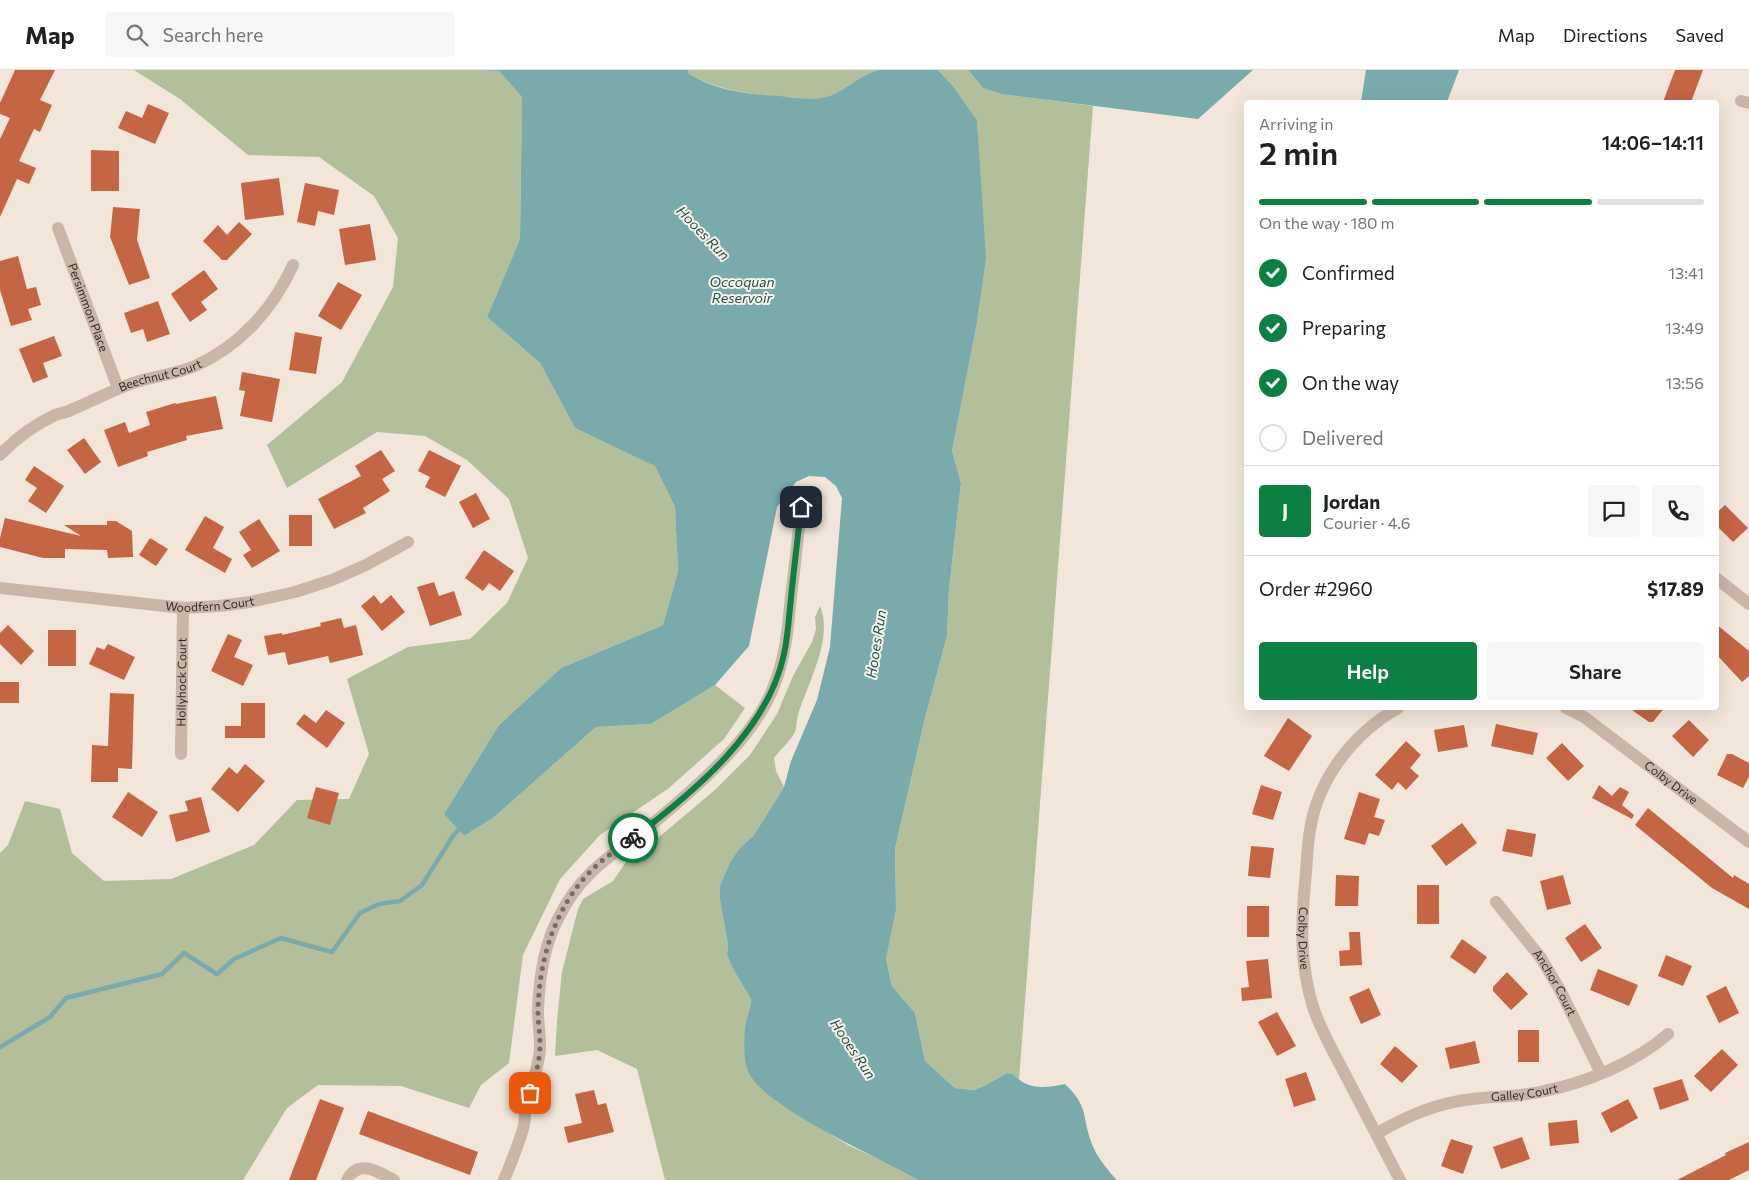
<!DOCTYPE html>
<meta charset="utf-8">
<style>
body{margin:0;font-family:Commissioner,sans-serif;background:#f6f6f6;color:#202124;height:100vh;display:flex;flex-direction:column;font-size:19px;white-space:nowrap}
*{box-sizing:border-box;margin:0}
p{font-size:16px;color:#757577}
.icon{flex:none;width:28px;height:28px;fill:none;stroke:currentColor;stroke-width:2;stroke-linecap:round;stroke-linejoin:round}
.map{position:relative;flex:1;overflow:hidden}
.sheet{position:absolute;left:1244px;top:30px;width:475px;height:610px;display:flex;flex-direction:column;background:#fff;border-radius:5px;box-shadow:0 5px 20px #0002}
.sheet>*{flex:none}
.pin{position:absolute;display:grid;place-items:center;width:42px;height:42px;color:#fff;margin:-21px;border-radius:10px;box-shadow:0 2px 8px #0006}
.courier{position:absolute;display:grid;place-items:center;width:50px;height:50px;margin:-25px;border:4px solid #0b8043;border-radius:50%;background:#fff;color:#222;box-shadow:0 1px 6px #0007}
.summary em{font-style:normal;font-weight:600}
.summary div{display:flex;flex-direction:column-reverse}
.summary{display:flex;align-items:center;justify-content:space-between;height:85px;padding:0 15px}
h1{font-size:32px;font-weight:600;line-height:38px}
.bar{display:grid;grid-template-columns:repeat(4,1fr);gap:8px 5px;align-content:center;height:60px;padding:0 15px}
.bar i{height:6px;border-radius:4px;background:#e0e0e0}
.bar .selected{background:#0b8043}
.bar p{grid-column:span 4}
.line{display:flex;align-items:center;gap:12px;padding:0 15px;border-top:1px solid #e0e0e0}
.line div{flex:1}
.round{display:grid;place-items:center;flex:none;width:52px;height:52px;border-radius:5px;background:#f6f6f6}
ol{padding:0 15px;list-style:none}
li{display:flex;align-items:center;gap:15px;height:55px}
li p{margin-inline-start:auto}
li .icon{padding:5px;border-radius:50%;background:#0b8043;color:#fff;stroke-width:4}
li:last-child{color:#757577}
li i{width:28px;height:28px;border:2px solid #e0e0e0;border-radius:50%}
.cta{display:flex;gap:10px;margin-top:auto;padding:10px 15px}
.cta a{flex:1;height:58px;border-radius:5px;background:#0b8043;color:#fff;font-size:20px;font-weight:600;line-height:58px;text-align:center}
.cta a+a{background:#f6f6f6;color:#202124}
header{display:flex;align-items:center;gap:30px;box-sizing:border-box;height:70px;padding:0 25px;background:#fff;border-bottom:1px solid #e0e0e0}
header strong{font-size:24px}
nav{display:flex;gap:28px;margin-inline-start:auto;font-size:18px}
.search{width:350px;height:45px;background:#f6f6f6;display:flex;align-items:center;gap:12px;box-sizing:border-box;padding:0 18px;border-radius:5px;color:#757577;font-size:19px}
.map>svg:first-child{display:block}
</style>
<header>
<strong>Map</strong>
<div class="search"><svg class="icon" aria-label="search" viewBox="0 0 24 24"><circle cx="10" cy="10" r="6"/><path d="M15 15l6 6"/></svg>Search here</div>
<nav><a>Map</a><a>Directions</a><a>Saved</a></nav>
</header>
<div class="map">
<svg width="1749" height="1110" viewBox="0 0 1749 1110">
<rect width="100%" height="100%" fill="#f1e6d9"/>
<path fill="#b2bf9a" d="M134,0H474L499,1L522,27L520,169L487,247L540,293L575,358L655,395L675,437L678,501L663,555L561,598L499,655L444,744L464,766L493,748L596,657L651,654L715,615L745,638L724,669L669,718L600,765L560,809L523,885L509,993L481,1015L469,1038L401,1016L318,1015L287,1038L243,1110H0V783L8,775L25,731L60,739L72,783L104,811L171,809L254,775L297,730L349,729L369,684L347,609L408,577L470,569L507,533L528,488L509,429L467,390L425,366L377,362L287,418L267,375L342,312L393,217L398,168L374,126L319,87L248,85L180,29Z
M688,0H881C862,5 846,22 827,27C814,30 798,28 784,27C751,24 718,21 689,4Z
M938,0H968L983,18L1001,24L1093,36L1019,1010L1013,1004L1007,1003L984,1016L973,1020L955,1018L925,991L915,943L892,916L886,888L896,840L895,779L925,648L947,566L949,519L961,413L952,381L976,258L980,113L977,50L953,16Z
M820,536C834,569 807,614 798,645C796,651 797,659 794,664C789,672 780,680 774,688L776,701L784,717L754,765L740,778L720,816V830L728,875L727,885L733,899L751,929L745,960L747,998L777,1032L848,1075L898,1098L918,1110H665L637,999L597,980L555,986L557,951L562,902L578,839L583,829L613,811L626,792L652,773L716,719L750,685L777,644L793,606L812,572L816,559L815,547Z"/>
<path fill="#79abad" d="M474,0H688L689,4C717,21 748,24 780,26C795,28 812,30 826,27C846,22 861,3 881,0C899,0 919,0 938,0L953,16L977,50L986,188L976,258L952,381L961,413L949,519L947,566L925,648L895,779L896,840L886,889L892,916L915,943L925,991L955,1018L973,1020L984,1016L1007,1003L1013,1004C1028,1021 1045,1018 1065,1014C1090,1038 1081,1046 1092,1074C1095,1084 1109,1102 1117,1110H918C882,1088 757,1036 747,998C744,989 744,968 745,959C746,949 750,940 751,929L733,899L727,885L728,875L720,830V816L731,791L740,778L754,765L784,717L791,691L817,630L830,577L842,428L836,416L825,407L809,406L796,412L777,437L749,576L715,615L651,654L596,657L493,748L464,766L444,744L499,655L561,598L663,555L678,501L675,437L655,396L575,358L540,293L487,247L520,169L522,27L499,1Z
M968,0H1253L1198,49L1001,24L983,18Z
M1366,0H1459L1447,32H1361Z"/>
<g fill="none" stroke-linecap="round" stroke-linejoin="round">
<path stroke="#79abad" stroke-width="4.5" d="M0,977L50,947L66,928L162,904L184,883L217,904L234,889L281,868L332,882L360,843L379,834L400,831L422,815L453,766L462,756"/>
</g>
<path fill="#c46544" d="M15,0H55L40,30L52,35L40,62L34,59L19,91L36,98L29,114L17,109L0,147V69L10,48L0,44V33Z
M1675,0H1703L1691,32H1663Z
M148,34L169,43L155,74L118,58L126,41L142,48Z
M91,80L119,81V121H91Z
M279,108L284,145L245,150L241,113Z
M305,113L339,120L334,145L318,141L315,156L297,152Z
M113,137L140,139L137,170L150,208L129,215L110,167Z
M239,152L252,164L227,190H222L203,171L218,155L227,165Z
M370,154L376,190L345,195L339,159Z
M18,186L27,219L36,217L41,235L28,239L32,250L11,256L0,220V191Z
M204,200L218,219L201,232L207,240L190,252L171,224Z
M338,212L362,225L341,260L318,246Z
M158,231L170,264L147,272L143,259L131,263L124,243Z
M295,262L322,267L316,304L289,300Z
M54,266L62,286L43,293L48,307L33,313L19,279Z
M242,302L280,309L272,352L240,346L245,321L239,320Z
M216,326L223,359L186,366L187,370L147,382L148,386L118,397L104,360L125,352L129,363L150,355L146,342L175,333L176,334Z
M84,368L101,392L85,404L67,380Z
M381,380L395,401L382,409L390,421L363,438L366,443L334,459L318,429L361,406L355,396Z
M429,380L461,396L445,427L425,417L430,407L418,401Z
M34,396L64,416L46,443L28,431L37,418L25,410Z
M476,423L490,449L473,458L459,432Z
M1725,435L1748,458L1733,472L1716,455V443Z
M289,445H312V476H289Z
M205,446L224,457L213,478L232,489L225,503L185,480Z
M5,448L81,466L64,455H107V451H116L132,461L133,487L108,488L107,480L65,479V488H43L0,477V468Z
M259,449L280,481L252,498L243,485L251,480L239,462Z
M150,468L168,479L156,496L139,485Z
M484,480L514,501L500,521L489,513L483,521L465,508Z
M434,512L439,526L454,521L462,545L430,556L417,517Z
M374,525L381,534L391,525L405,542L382,561L361,536Z
M341,548L344,558L356,555L363,585L330,593L328,586L288,595L285,582L268,585L264,566L282,563V565L321,556L320,553Z
M1716,554L1749,581V606L1742,612L1716,584Z
M8,555L34,581L21,595L0,574V563Z
M48,560H76V596H48Z
M228,564L242,570L234,587L253,595L243,616L211,601Z
M108,574L135,587L124,610L89,594L97,577L104,580Z
M0,612H19V633H0Z
M110,623L134,624L132,699L118,698V712H91L92,675L108,676Z
M241,633H265V668H225V656H241Z
M1629,638H1664L1653,652H1649Z
M326,640L345,653L327,678L296,654L304,644L316,653Z
M1288,648L1312,666L1289,701L1264,686Z
M1689,650L1709,670L1693,687L1672,666Z
M1496,654L1538,663L1533,685L1491,676Z
M1464,655L1468,677L1438,682L1434,660Z
M1406,671L1421,685L1410,698L1419,706L1406,720L1398,712L1392,720L1375,705Z
M1562,673L1584,696L1568,711L1546,688Z
M1727,684H1732L1749,693V707L1743,718L1717,705Z
M245,694L265,711L238,742L211,719L229,697L237,704Z
M1261,715L1282,722L1273,750L1252,744Z
M1599,715L1612,726L1620,717L1629,722L1622,735L1634,745L1632,749L1592,728Z
M316,717L339,723L330,755L307,748Z
M128,722L158,742L142,767L112,747Z
M1359,722L1380,729L1374,747L1385,750L1379,766L1369,763L1365,775L1344,769Z
M201,727L210,762L176,772L169,745L188,741L185,731Z
M1648,738L1733,808L1734,805L1749,814V839L1712,818L1635,755Z
M1462,753L1477,773L1446,796L1431,776Z
M1507,759L1536,764L1532,787L1502,781Z
M1251,776L1274,778L1270,808L1248,806Z
M1336,805L1359,806L1358,836H1335Z
M1563,805L1571,834L1547,840L1540,811Z
M1417,815H1439V854H1417Z
M1247,836H1269V867H1247Z
M1585,854L1602,878L1581,892L1565,868Z
M1349,862H1360L1362,895L1340,896L1339,881L1350,880Z
M1462,869L1487,887L1475,904L1450,887Z
M1666,885L1692,896L1683,916L1658,906Z
M1268,889L1272,928L1242,931L1241,918L1249,917L1246,891Z
M1598,899L1638,915L1629,936L1590,920Z
M1507,902L1528,924L1511,940L1493,921V917Z
M1726,916L1739,943L1719,953L1706,926Z
M1369,918L1381,945L1361,954L1349,927Z
M1277,942L1296,976L1277,986L1258,952Z
M1518,960H1539V992H1518Z
M1475,971L1480,993L1450,999L1445,978Z
M1395,976L1418,996L1402,1013L1380,994Z
M1722,979L1738,995L1711,1022L1694,1006Z
M1306,1002L1316,1030L1294,1037L1285,1009Z
M1682,1009L1689,1030L1660,1040L1653,1018Z
M594,1020L598,1035L606,1033L614,1062L568,1073L564,1057L582,1053L575,1024Z
M320,1029L344,1038L316,1110H289Z
M1628,1029L1638,1048L1611,1063L1601,1043Z
M368,1041L478,1082L470,1105L359,1064Z
M1577,1050L1579,1073L1550,1076L1548,1053Z
M1522,1067L1530,1089L1501,1099L1493,1077Z
M1451,1069L1473,1076L1463,1104L1441,1096Z
M1749,1072V1100L1729,1110H1677L1726,1085L1725,1083Z"/>
<g fill="none" stroke-linecap="round" stroke-linejoin="round">
<g stroke="#c9b6a6" stroke-width="12">
<path d="M1741,31L1749,33"/>
<path id="s1" d="M58,158L118,318"/>
<path id="s2" d="M0,385C16,368 34,355 55,345C61,343 68,342 73,339C95,330 114,319 136,312C156,306 176,304 195,296C240,276 273,239 293,195"/>
<path d="M1716,508L1749,534"/>
<path id="s3" d="M0,518L183,538L219,536L250,532L295,522L332,510L366,495L408,472"/>
<path id="s4" d="M1398,638C1354,663 1318,708 1310,760C1307,777 1307,795 1305,813C1301,857 1300,894 1313,937C1321,961 1334,983 1346,1006C1364,1040 1382,1075 1400,1110"/>
<path id="s5" d="M1566,638L1584,647L1749,772"/>
<path id="s6" d="M181,684L183,538"/>
<path id="s7" d="M1496,832L1541,888L1560,920L1601,1003"/>
<path id="s8" d="M1376,1064C1406,1046 1436,1033 1472,1029C1496,1026 1520,1027 1544,1021C1586,1013 1636,992 1668,964"/>
<path d="M347,1110C359,1088 378,1102 394,1110"/>
<path d="M504,1110C511,1093 518,1076 523,1059C526,1050 524,1041 527,1032C531,1014 540,995 540,976C540,964 538,952 538,941C539,910 544,874 559,847C582,799 618,782 657,750C699,715 757,665 775,613C786,585 788,556 791,526C795,496 798,467 801,437"/>
</g>
</g>
<g fill="none" stroke-linecap="round" stroke-linejoin="round">
<path stroke="#776c65" stroke-width="5" stroke-dasharray="0 9" d="M530,1023C535,1009 540,990 540,975C540,964 538,952 538,941C539,891 554,840 588,804C601,790 617,779 633,768"/>
<path stroke="#0b8043" stroke-width="6" d="M633,768C693,723 768,661 784,584C788,566 789,546 791,528C794,497 798,467 801,437"/>
</g>
<g text-anchor="middle" stroke-width="4" stroke-linejoin="round" paint-order="stroke">
<g font-size="12" fill="#352b27" stroke="#f9f0e6">
<text dy="4" stroke="none"><textPath href="#s1" startOffset="85">Persimmon Place</textPath></text>
<text dy="4" stroke="none"><textPath href="#s2" startOffset="181">Beechnut Court</textPath></text>
<text dy="4" stroke="none"><textPath href="#s3" startOffset="211">Woodfern Court</textPath></text>
<text dy="4" stroke="none"><textPath href="#s6" startOffset="72">Hollyhock Court</textPath></text>
<text dy="4" stroke="none"><textPath href="#s5" startOffset="129">Colby Drive</textPath></text>
<text dy="4" stroke="none"><textPath href="#s4" startOffset="264">Colby Drive</textPath></text>
<text dy="4" stroke="none"><textPath href="#s7" startOffset="100">Anchor Court</textPath></text>
<text dy="4" stroke="none"><textPath href="#s8" startOffset="156">Galley Court</textPath></text>
</g>
<g font-size="14" font-style="italic" fill="#1d5155" stroke="#f9f0e6">
<text transform="translate(703 163) rotate(46)" y="5">Hooes Run</text>
<text x="742" y="217">Occoquan<tspan x="742" dy="16">Reservoir</tspan></text>
<text transform="translate(876 574) rotate(-81)" y="5">Hooes Run</text>
<text transform="translate(853 979) rotate(56)" y="5">Hooes Run</text>
</g>
</g>
</svg>
<div class="pin" style="left:530px;top:1023px;background:#ea580c"><svg class="icon" aria-label="bag" viewBox="0 0 24 24"><path d="M5 8h14l-1 12H6zM9 8a3 3 0 0 1 6 0"/></svg></div>
<div class="pin" style="left:801px;top:437px;background:#1f2937"><svg class="icon" aria-label="home" viewBox="0 0 24 24"><path d="M3 11l9-7 9 7M6 9v11h12V9"/></svg></div>
<div class="courier" style="left:633px;top:768px"><svg class="icon" aria-label="bike" viewBox="0 0 24 24"><circle cx="6" cy="16" r="4"/><circle cx="18" cy="16" r="4"/><path d="M6 16l4-8h5l3 8M10 8l3 8H6M13 5h3"/></svg></div>
<section class="sheet">
<div class="summary"><div><h1>2 min</h1><p>Arriving in</p></div><em>14:06–14:11</em></div>
<div class="bar"><i class="selected"></i><i class="selected"></i><i class="selected"></i><i></i><p>On the way · 180 m</p></div>
<ol>
<li><svg class="icon" aria-label="check" viewBox="0 0 24 24"><path d="M5 12l5 5 9-10"/></svg>Confirmed<p>13:41</p></li>
<li><svg class="icon" aria-label="check" viewBox="0 0 24 24"><path d="M5 12l5 5 9-10"/></svg>Preparing<p>13:49</p></li>
<li><svg class="icon" aria-label="check" viewBox="0 0 24 24"><path d="M5 12l5 5 9-10"/></svg>On the way<p>13:56</p></li>
<li><i></i>Delivered</li>
</ol>
<div class="line" style="height:90px"><b class="round" style="background:#0b8043;color:#fff">J</b><div><b>Jordan</b><p>Courier · 4.6</p></div><a class="round"><svg class="icon" aria-label="chat" viewBox="0 0 24 24"><path d="M4 5h16v11H9l-5 4z"/></svg></a><a class="round"><svg class="icon" aria-label="phone" viewBox="0 0 24 24"><path d="M5 4h4l2 5-3 2q2 4 5 5l2-3 5 2v4C11 20 4 13 5 4z"/></svg></a></div>
<div class="line" style="height:65px"><div>Order #2960</div><b>$17.89</b></div>
<div class="cta"><a>Help</a><a>Share</a></div>
</section>
</div>
